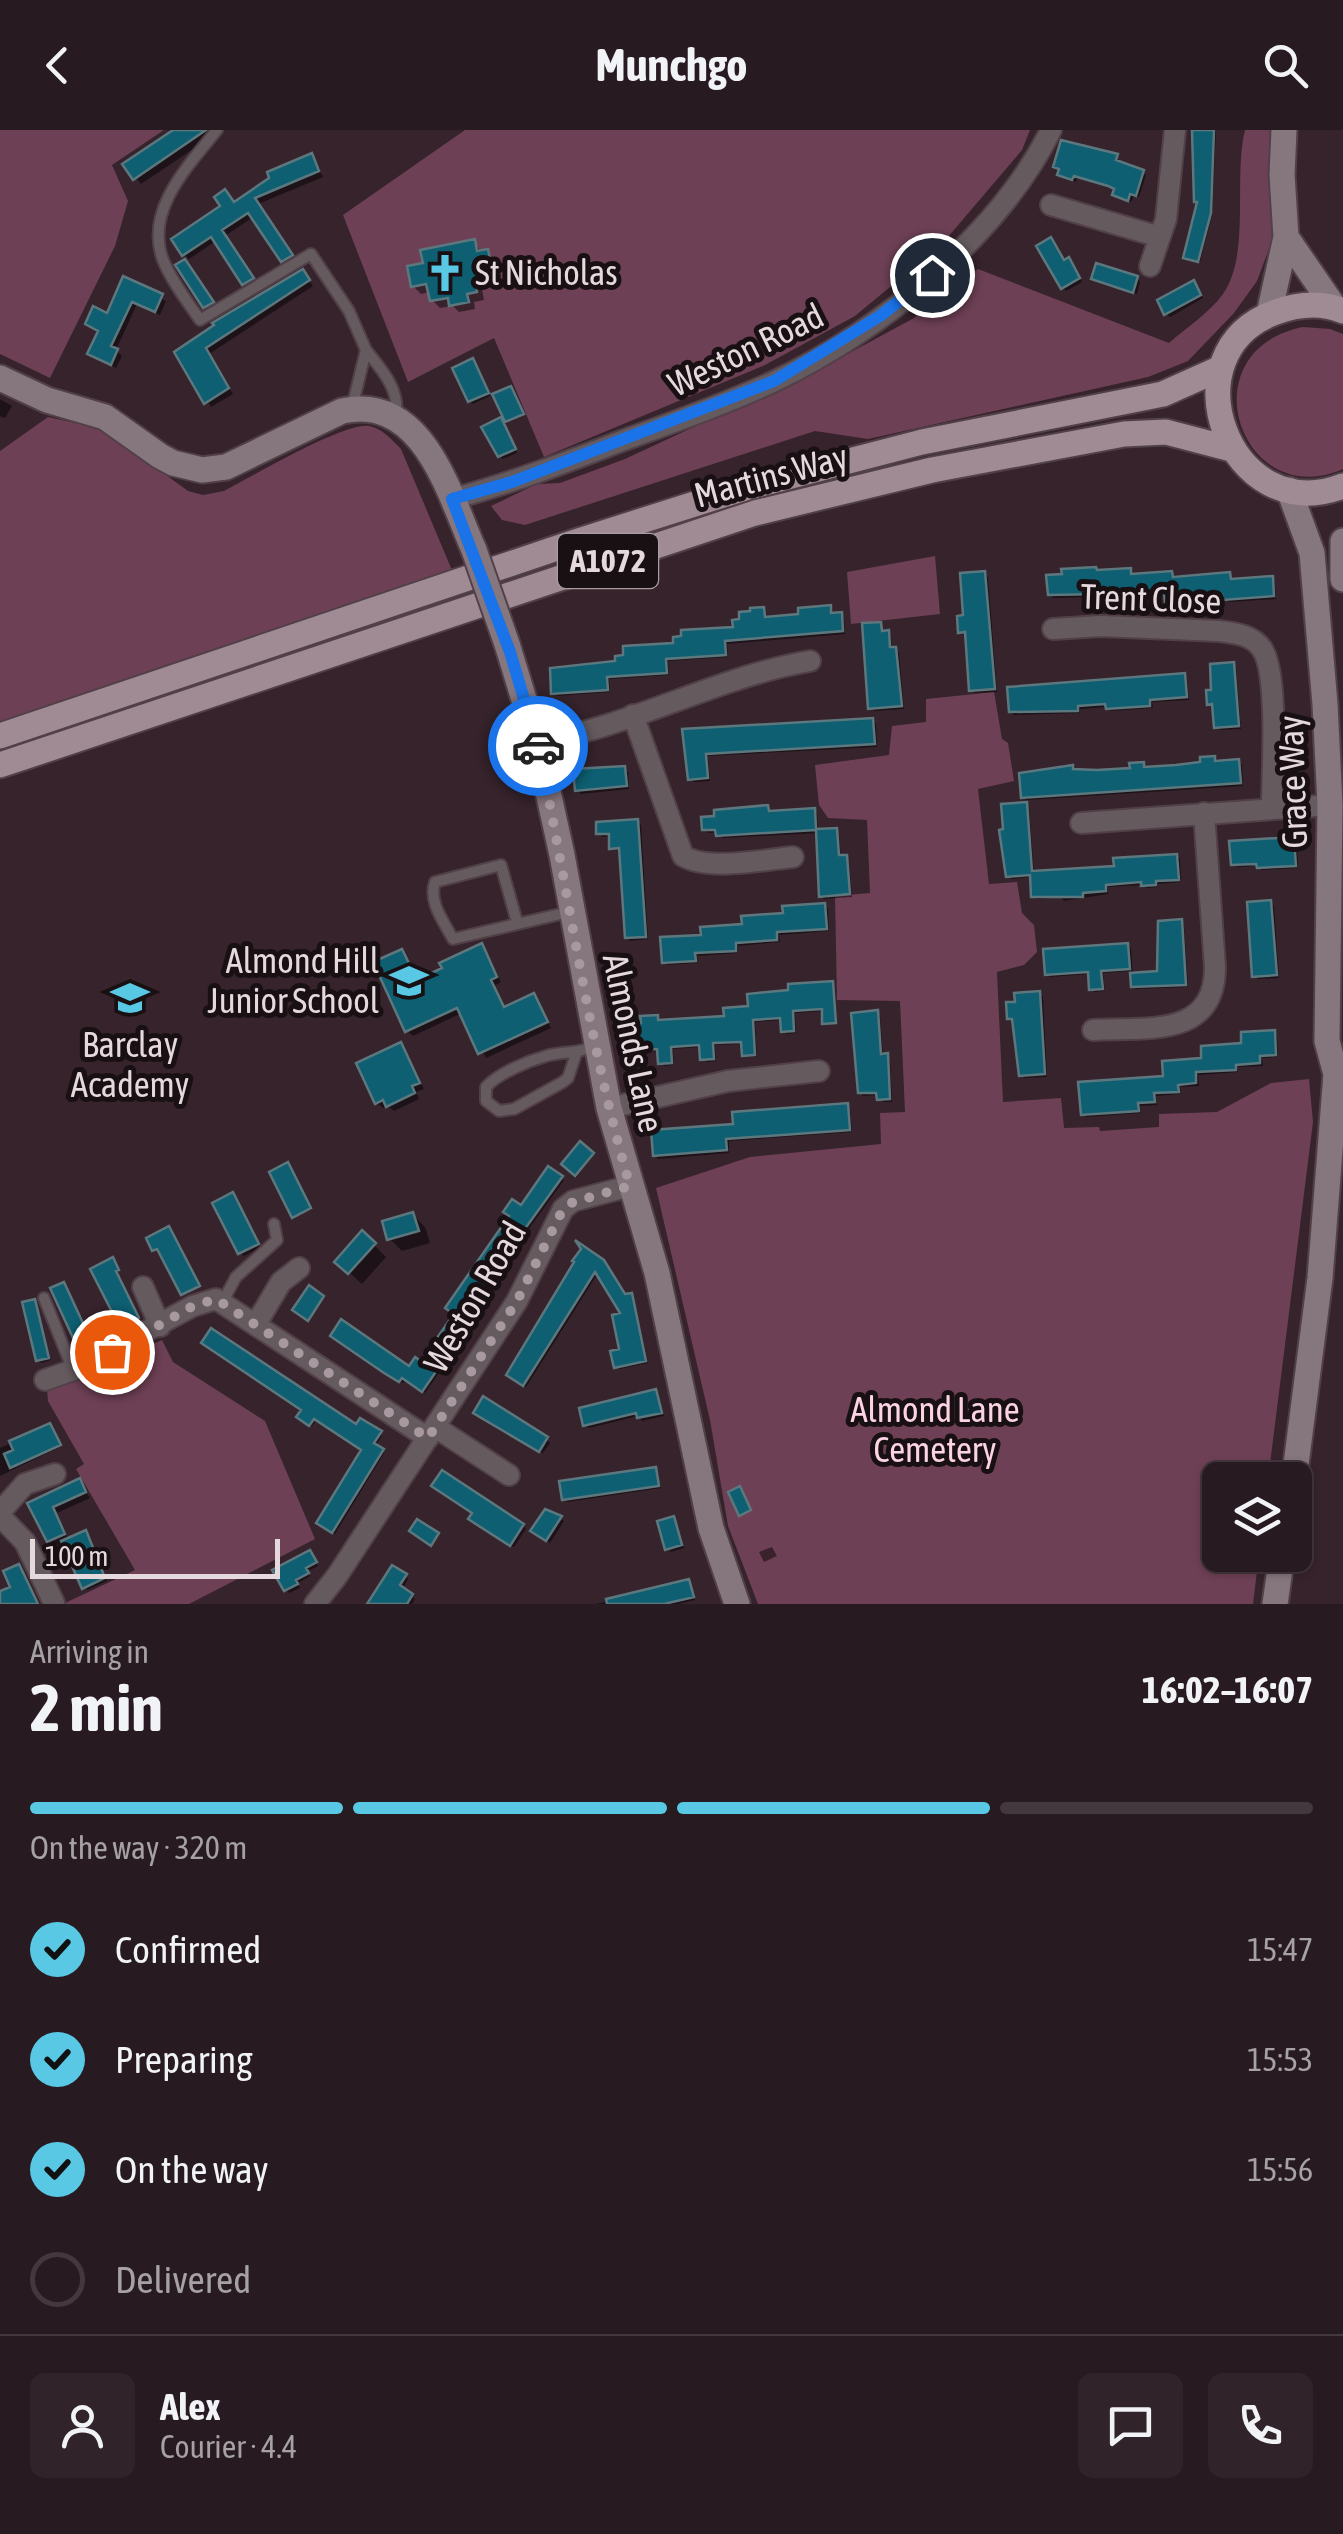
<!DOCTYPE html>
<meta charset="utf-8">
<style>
body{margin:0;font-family:"Asap Condensed",sans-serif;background:#30232a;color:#f1f3f6;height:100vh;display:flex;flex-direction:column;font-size:38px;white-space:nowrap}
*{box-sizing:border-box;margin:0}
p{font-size:32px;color:#a5a1a5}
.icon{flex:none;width:55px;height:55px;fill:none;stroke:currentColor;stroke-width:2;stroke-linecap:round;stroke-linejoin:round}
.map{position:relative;height:1474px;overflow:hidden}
.drawer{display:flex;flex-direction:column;background:#281a21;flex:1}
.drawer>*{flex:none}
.controls{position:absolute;left:1202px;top:1332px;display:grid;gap:20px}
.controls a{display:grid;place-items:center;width:110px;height:110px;border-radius:15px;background:#281a21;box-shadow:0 2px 8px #0004,0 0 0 2px #44383f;font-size:50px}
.scale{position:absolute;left:30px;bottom:25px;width:250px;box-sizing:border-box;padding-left:10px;border:5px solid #e6d9de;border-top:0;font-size:28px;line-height:35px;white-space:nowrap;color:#e6d9de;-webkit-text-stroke:8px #181013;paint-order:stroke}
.pin{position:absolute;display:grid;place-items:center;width:85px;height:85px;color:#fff;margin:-42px;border:5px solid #fff;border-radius:50%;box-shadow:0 2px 10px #0007}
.courier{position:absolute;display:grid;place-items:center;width:100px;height:100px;margin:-50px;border:8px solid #1a73e8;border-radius:50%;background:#fff;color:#222;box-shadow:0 2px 12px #0007}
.headline em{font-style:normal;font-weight:700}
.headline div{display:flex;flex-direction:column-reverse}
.headline{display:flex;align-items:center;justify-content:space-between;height:170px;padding:0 30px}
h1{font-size:65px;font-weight:700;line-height:75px}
.bar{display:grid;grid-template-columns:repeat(4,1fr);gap:15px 10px;align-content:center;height:120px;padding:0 30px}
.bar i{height:12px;border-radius:8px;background:#44383f}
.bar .active{background:#59c8e4}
.bar p{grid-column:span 4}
.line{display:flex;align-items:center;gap:25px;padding:0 30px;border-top:2px solid #44383f}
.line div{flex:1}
.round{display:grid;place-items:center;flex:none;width:105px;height:105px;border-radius:15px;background:#30232a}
ol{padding:0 30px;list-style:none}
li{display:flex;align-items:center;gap:30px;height:110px}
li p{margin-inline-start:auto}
li .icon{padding:10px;border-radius:50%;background:#59c8e4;color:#111;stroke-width:4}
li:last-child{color:#a5a1a5}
li i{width:55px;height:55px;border:5px solid #44383f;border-radius:50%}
header{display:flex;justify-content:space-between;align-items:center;height:130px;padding:0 30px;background:#281a21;font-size:45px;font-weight:700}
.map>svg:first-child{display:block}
</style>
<header><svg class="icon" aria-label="back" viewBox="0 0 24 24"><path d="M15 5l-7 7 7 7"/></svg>Munchgo<svg class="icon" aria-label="search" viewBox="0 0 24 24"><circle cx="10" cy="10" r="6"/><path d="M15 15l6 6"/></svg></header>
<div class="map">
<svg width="1343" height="1474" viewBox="0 0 1343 1474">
<rect width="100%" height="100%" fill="#36232c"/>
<path fill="#6e4055" d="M0,0H164L112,35L128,71L115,116L50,248L0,224Z
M465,0H1030L1022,20L942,114L855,186L765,235L544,327L494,208L408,252L343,85Z
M1245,0H1276L1273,108L1257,151L1234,183L1188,231L1148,247L868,309L815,301L525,395L502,390L491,376L537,354L560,353L625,329L831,233L914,188L978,139L1169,213C1186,198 1210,182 1223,164C1251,124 1233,48 1245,0Z
M1303,197L1330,199L1343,204V339C1241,384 1185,221 1303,197Z
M48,287L103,299L188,361L203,365L224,361C251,347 344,292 369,296C382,298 392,310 401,319L454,445L0,599V321Z
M935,426L940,484L851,494L847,442Z
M994,562L1002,609L1008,613L1014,651L978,659L989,754L1017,752L1022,783L1034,795L1037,822L1024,835L997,842L1003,972L1061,968L1064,998L1099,997L1100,1001L1159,997V984L1217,982L1271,953L1309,949L1313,992L1268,1350H1220V1425H1259L1253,1474H758L728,1396L710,1290L656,1058L750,1027L881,1014L880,983L905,982L900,871L837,870L835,766L870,763L867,690L828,688L819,675L815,635L889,625L892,596L926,592V569Z
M162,1210L173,1232L265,1291L315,1409L189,1474H63L135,1440L76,1339L84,1334L48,1271L47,1259Z"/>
<path fill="#0007" d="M178,0H211L208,9L141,54L126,35Z
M1194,0H1216L1212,86L1200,132L1187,129L1200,73Z
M311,26L323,47L258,74L296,130L287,135L282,130L253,87L225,106L257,154L249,158L216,111L189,129L184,124L235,74Z
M1117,26L1119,34L1146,45L1139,67L1134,66L1131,72L1118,68L1116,60L1077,47L1076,52L1063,48L1061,40L1055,36Z
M474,112L482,123L487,122L495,130L497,141L488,143L490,157L482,159L484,170L474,172L475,179L459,182L453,176L440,178L432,170L431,162L421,164L413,156L426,135Z
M1065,133L1072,134L1082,152L1066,161L1063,157Z
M307,148L313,156L209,224L233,264L211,277L177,223Z
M1094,149H1137L1140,152L1137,164Z
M125,150L166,171L160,185L137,174L116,220L122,226L116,238L90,223L100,202L88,194L108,186Z
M1194,153L1203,168L1170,187L1167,184Z
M476,235L490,266L473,274L470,271Z
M0,269L12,276L5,288L0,286Z
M504,293L517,323L503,329L500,326Z
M1130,440L1133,446L1229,444L1233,451L1272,448L1275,452L1276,469L1229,472L1225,467L1170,474L1167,465L1053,468L1050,464L1098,442Z
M984,444L988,447L997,562L975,563L971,560L968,504L961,501Z
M830,478L833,485L844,488L845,504L727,514L728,527L668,531L669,545L609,549L610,562L557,566L554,562L618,534L735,500L764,479L767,489L801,487Z
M880,494L884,503L891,506L892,520L899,523L904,579L874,581L871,577Z
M1233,535L1236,538L1241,599L1220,600L1210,574Z
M1184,546L1187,549L1189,570L1152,572L1153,578L1111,581L1107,577L1080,579V583L1014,585L1011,581Z
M872,590L876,594L877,617L708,626L710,651L694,652L690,649L685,602Z
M1214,629L1218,633L1238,632L1242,635L1243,656L1026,670L1023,667L1072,638L1076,642L1132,640L1143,635L1148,639L1203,634Z
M624,639L628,642L629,659L581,664L577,660Z
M1026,675L1029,678L1034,743L1116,738L1176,726L1180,729L1181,752L1158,754V757L1147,758L1143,755L1108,757V764L1064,771L1061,767L1037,769L1034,766L1032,747L1012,749L1009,746Z
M768,677L771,684L814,680L817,684L818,702L836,700L839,704L841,728L849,731L852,767L824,769L821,766L819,703L722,708L718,702L708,703L705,699Z
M637,691L641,695L648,809L630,811L627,807L621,720L612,717L611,706L602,707L599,703Z
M1293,709L1297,712L1298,738L1262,740L1258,736L1237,737L1233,734Z
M1270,773L1274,776L1279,848L1258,849L1254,846Z
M824,776L828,779L829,801L779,805L780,812L738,816V823L697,826L698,833L667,835L664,832L704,807Z
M1181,792L1184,795L1188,857L1136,859L1133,855L1132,841L1103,843L1105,861L1094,862L1090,844L1050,847L1047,844L1128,815L1131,818L1133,845L1160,843Z
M481,816L501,852L494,856L506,879L534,866L551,898L486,928L462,883L413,906L407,901L402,822L418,851Z
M832,854L835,857L837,895L825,892L824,881L795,883L796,903L786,904L782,890L755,892L757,927H747L743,914L715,915L716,931L706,932L702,917L673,919L674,935L664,936L660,921L631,923L628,920L643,895L657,888L660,891L726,888Z
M1039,864L1043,867L1047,947L1024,948L1010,888Z
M877,883L880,886L883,926L890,929L892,972H883L879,965L863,966L860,962Z
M1274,902L1277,906L1278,927L1262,928L1263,936L1238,937V942L1198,945L1199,956L1180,957L1181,964L1156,966L1157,975L1140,976L1141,983L1086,987L1083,983Z
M401,915L424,959L416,962L419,969L394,981L388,976L383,978L377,973Z
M847,976L850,979L852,1002L729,1011V1023L658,1029L655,1025L736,996Z
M561,1048L564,1050L464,1189L451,1180Z
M236,1069L261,1117L244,1126L240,1123Z
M413,1085L425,1097L430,1113L402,1121L390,1109Z
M363,1104L386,1127L362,1154L338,1132Z
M583,1118L625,1167L634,1169L648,1233L619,1239L616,1236L622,1221L624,1185L598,1143L526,1257L512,1248Z
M114,1132L119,1142L116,1144L139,1190L120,1200L116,1185Z
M35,1171L51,1230L41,1233L38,1229Z
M452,1192L467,1203L425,1263L406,1249L403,1253L336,1208L410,1240L422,1235Z
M656,1262L664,1286L642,1291L638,1286L589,1298L585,1295Z
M303,1280L382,1305L375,1317L384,1323L335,1404L321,1395L364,1320L317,1289L312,1296L301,1288Z
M479,1286L546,1309L550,1313L543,1323Z
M50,1296L60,1317L0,1346V1318Z
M655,1340L661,1358L567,1372L564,1369Z
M79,1351L90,1368L57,1383L69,1410L85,1403L89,1406L107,1451L87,1460L64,1412L55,1416L49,1410L31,1373Z
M550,1381L564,1391L550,1413L537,1404Z
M673,1388L684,1418L671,1422L668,1419Z
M475,1392L523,1396L526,1399L514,1417Z
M772,1417L777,1426L764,1432L759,1422Z
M313,1426L318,1436L308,1441L310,1446L298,1453L300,1458L289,1463L286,1460Z
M405,1446L408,1449L402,1460L415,1469L412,1474H404L384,1461Z
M689,1452L695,1470L678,1474H596Z"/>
<path fill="#0d5f71" stroke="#5d777e" stroke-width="2.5" d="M173,0H206L133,50L122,34Z
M1192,0H1214L1211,83L1198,132L1183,128L1197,72H1194Z
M1061,10L1118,24L1116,30L1144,40L1136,66L1130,64L1128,71L1112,65L1114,59L1108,56L1074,46L1072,50L1057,45L1059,39L1053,37Z
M312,23L319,41L255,68L293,125L281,132L248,83L222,100L254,148L242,155L211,107L182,126L171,109L220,76L214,67L225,59L234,72L269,48L267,42Z
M1051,107L1064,130L1069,127L1080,148L1061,159L1036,116Z
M475,109L477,121L488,119L491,134L481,136L484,150L475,152L477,162L467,164L469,172L449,176L448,168L430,171L426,154L411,157L407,136L423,133L420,120Z
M185,129L214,172L203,178L175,135Z
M1096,133L1138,146L1133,163L1091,149Z
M303,139L310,150L206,218L229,258L204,274L174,222L214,195L212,193Z
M123,146L163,164L155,182L132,172L111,216L118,219L111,235L87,224L98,201L85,194L93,176L107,183Z
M1194,150L1201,165L1164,185L1157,170Z
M473,228L489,263L468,272L452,238Z
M511,256L524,284L505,292L492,264Z
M501,287L516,319L498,327L481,297Z
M1096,437L1097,440L1131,438V444L1172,441L1173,447L1230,442L1231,449L1273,446L1274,466L1223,470L1222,465L1165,472L1164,463L1107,467L1106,464L1048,465L1046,445L1062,444L1061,439Z
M985,441L995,559L969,561L965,502L958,503L957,486L963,485L960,443Z
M831,475V483L842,482L843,501L725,511L726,525L666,529L667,543L607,547L608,560L551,564L550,538L615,531V526L623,525V516L673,513V507L681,506V500L733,497L732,490L739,489V482L750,481V478L764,477L765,487L798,484V478Z
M881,492L882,501L889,500L890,517H896L902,576L868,579L862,493Z
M1234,532L1239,596L1214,598L1212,574L1207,575L1206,560H1211L1210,534Z
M1185,543L1187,567L1150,570V576L1106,579L1105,574L1078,576V581L1009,582L1007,557Z
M873,588L875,614L706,624L708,648L688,650L682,599Z
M1215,626V631L1239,629L1241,653L1021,668L1019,643L1073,635V639L1097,640L1130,638L1129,633L1144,632V637L1176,635L1200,632V627Z
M625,636L627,656L575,661L573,639Z
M1027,672L1032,741L1114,736L1113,728L1177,724L1179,750L1156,751V755L1141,756V752L1106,755V761L1083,763V767H1031L1030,745L1006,747L999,700L1003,699L1001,674Z
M768,675L769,681L815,678L816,699L837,698L839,725H847L850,764L819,767L816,700L716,706L715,700H702L701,687L714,686V680Z
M638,689L646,807L625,808L619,718L609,719V704H596V692Z
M1294,707L1296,736L1257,738L1256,734L1231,735L1229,711Z
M1271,770L1277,845L1252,847L1247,772Z
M825,773L827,799L777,802V810L736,813V821L695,823L696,831L662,833L660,807L701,805L700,797L742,794L741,786L783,783L782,776Z
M1182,789L1186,855L1131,857L1130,843L1157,841L1158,791Z
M482,813L497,847L491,850L504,877L534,863L548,892L478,924L457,878L405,902L373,832L402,819L417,850L442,838L439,833Z
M1128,813L1130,839L1101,841L1103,859L1089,860L1088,842L1045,845L1043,819Z
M833,851L836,893L822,894V879L793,881L794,901L781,902L780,888L753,890L755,925L742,926L741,912L713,913L714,929L700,930L699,915L671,917L672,933L658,934L657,919L625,921L623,894L641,893L640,886L658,885V890L724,886L723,878L748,876L747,864L788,860V854Z
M1040,861L1045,944L1019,946L1012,889H1007L1006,872H1015L1014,863Z
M878,880L881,924L888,923L890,969L877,970L876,963H858L851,883Z
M1275,900L1276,925L1260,926V933L1236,935V940L1196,942V953L1178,955L1179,962L1154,963L1155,972L1138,973L1139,981L1081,985L1078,952L1163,946L1162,931L1201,928V916L1241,913V902Z
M401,912L420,953L412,956L415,963L386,977L383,970L375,974L356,933Z
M848,973L850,1000L726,1009L727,1020L653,1026L651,1000L733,994L732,982Z
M580,1011L594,1023L575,1046L561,1034Z
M288,1032L311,1078L292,1088L269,1042Z
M548,1036L563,1046L460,1189L445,1178L509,1086L503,1082L512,1069L521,1075Z
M233,1062L259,1114L238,1124L212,1073Z
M413,1082L419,1101L387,1110L382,1091Z
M169,1096L200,1156L181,1165L157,1119L152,1121L146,1108Z
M362,1100L376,1113L348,1144L334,1132Z
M575,1110L604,1130L625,1164L632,1163L646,1231L614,1238L610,1221L619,1219L612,1185L620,1183L595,1142L523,1256L506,1245L574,1132L572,1131L581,1119Z
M113,1127L119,1140L116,1141L139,1188L116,1200L109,1186L113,1184L90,1139Z
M64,1152L94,1217L80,1223L50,1158Z
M309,1155L324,1166L308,1191L292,1180Z
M35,1169L49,1228L36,1231L22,1172Z
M451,1188L466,1198L422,1262L402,1248L399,1252L384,1243L330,1206L341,1189L409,1236L415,1227L421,1231Z
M211,1198L356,1294L360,1288L382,1301L374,1313L384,1319L332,1403L316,1393L361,1320L314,1289L309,1296L296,1287L301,1280L201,1213Z
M656,1259L662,1283L637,1288L636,1283L583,1296L579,1278Z
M483,1266L548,1307L539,1322L473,1283Z
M50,1293L61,1315L10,1338L4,1324L13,1320L9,1311Z
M656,1337L659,1356L562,1370L559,1351Z
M442,1340L524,1394L510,1416L468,1389L472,1383L431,1356Z
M80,1348L86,1362L53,1377L65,1404L47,1412L27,1373Z
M740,1356L751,1380L739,1386L728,1362Z
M545,1379L562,1386L546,1411L530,1401Z
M674,1386L682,1415L665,1420L657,1391Z
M417,1389L439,1403L431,1416L409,1401Z
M86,1400L105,1448L82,1459L61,1411Z
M310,1420L317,1432L306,1438L309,1443L296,1450L298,1454L284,1461L272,1440Z
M19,1434L38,1474H0V1461L10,1457L3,1441Z
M392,1435L407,1444L400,1455L413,1464L407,1474H367Z
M689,1449L694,1467L664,1474H607L606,1469Z"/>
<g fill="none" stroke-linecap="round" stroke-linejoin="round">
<g stroke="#524048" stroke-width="14">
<path id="lane" d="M217,0C189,35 144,80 163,130C172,152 187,171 200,190L311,124L349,181L366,220L352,278
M366,220C381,239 400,259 396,285
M517,792L501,735L435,752C428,772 444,792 453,809L569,782
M576,924L568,948L563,952L514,979L499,981L486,971V957C499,943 528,931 546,926C564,921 578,924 595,916
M44,1168L73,1240
M223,1171L236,1147L277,1110L274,1094"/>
</g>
<g stroke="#524048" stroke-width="24">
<path id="street" d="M1051,75L1160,107
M1150,136L1166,89L1175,0
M452,369C511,353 567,332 624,310C674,292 725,274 773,252C879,201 998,107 1051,0
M1053,499L1101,496L1219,501C1235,503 1253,505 1262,519C1279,543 1272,645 1272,678
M633,585L683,726C708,741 763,730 793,727
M537,612C631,597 716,547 810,531
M1081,693L1330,675
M1093,900C1146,897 1215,909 1215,837L1204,683
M609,978L728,951L819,941
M143,1157L160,1196
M256,1194L281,1152L299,1138
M45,1250L96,1232L122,1214L193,1176L216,1169L428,1308
M435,1297L509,1345
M0,1382L25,1354L55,1344
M0,1386L25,1412L54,1473
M315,1474L337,1446L517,1171L563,1079L573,1071L630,1056"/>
</g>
<g stroke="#524048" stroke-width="29">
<path id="secondary" d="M1286,107L1334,177
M1269,184L1286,107L1282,45L1284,0
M0,248L47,270L105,287L160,326L173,333L202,340L226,337L342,281C423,264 448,361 474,420
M1289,360L1312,423L1325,574L1330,675L1327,911L1336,944L1320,1148L1294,1350
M1343,411V449
M507,514L537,612L562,725L609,978L657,1143L711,1398L737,1474
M1275,1474L1282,1425"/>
</g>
<g stroke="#524048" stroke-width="29">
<path id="primary" d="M1343,181C1321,172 1298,174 1276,182C1164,222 1229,400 1343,356
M0,606L575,412L745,358L922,312L1163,264L1221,238
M0,635L755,383L932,340L1124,304L1166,302L1231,319"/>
</g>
<use href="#lane" stroke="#655b5f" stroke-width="10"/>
<use href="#street" stroke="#655b5f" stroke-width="20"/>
<use href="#secondary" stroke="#86767d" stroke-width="25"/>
<use href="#primary" stroke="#a08b94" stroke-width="25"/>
<g stroke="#524048" stroke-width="29" stroke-linecap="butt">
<path id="secondary-bridge" d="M474,420L507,514"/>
</g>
<use href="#secondary-bridge" stroke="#86767d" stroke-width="25"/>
</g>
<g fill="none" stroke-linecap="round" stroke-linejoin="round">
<path stroke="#a899a0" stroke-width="10" stroke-dasharray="0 18" d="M112,1222L193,1176L216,1169L428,1308L517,1171L563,1079L573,1072L630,1056C588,912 569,762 538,616"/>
<path stroke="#1a73e8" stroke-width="12" d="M538,616L510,522L452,369L512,352L774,251L880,186L932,145"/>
</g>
<defs>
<g id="church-bare" transform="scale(3)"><path d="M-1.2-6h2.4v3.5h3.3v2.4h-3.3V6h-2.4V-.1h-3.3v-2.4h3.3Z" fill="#59c8e4" stroke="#181013" stroke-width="2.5" paint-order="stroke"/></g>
<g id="school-bare" transform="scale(3)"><path d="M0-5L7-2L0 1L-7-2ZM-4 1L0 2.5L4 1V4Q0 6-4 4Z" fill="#59c8e4" stroke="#181013" stroke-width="2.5" paint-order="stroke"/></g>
</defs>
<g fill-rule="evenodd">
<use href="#church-bare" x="445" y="143"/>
<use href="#school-bare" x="409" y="851"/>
<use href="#school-bare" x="130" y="868"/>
</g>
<g text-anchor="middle" stroke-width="10" stroke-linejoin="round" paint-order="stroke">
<rect fill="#181013" stroke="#a89da1" stroke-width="2.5" x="558" y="404" width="100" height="54" rx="8"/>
<g font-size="32" font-weight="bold" fill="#e6d9de">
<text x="608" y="442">A1072</text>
</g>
<g font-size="35" fill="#e6d9de" stroke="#181013" text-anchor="start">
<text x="475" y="155">St Nicholas</text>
<text x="379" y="843" text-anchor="end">Almond Hill<tspan x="379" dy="40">Junior School</tspan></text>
<text x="130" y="927" text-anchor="middle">Barclay<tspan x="130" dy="40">Academy</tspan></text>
</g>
<g font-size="35" fill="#e6d9de" stroke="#181013">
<text transform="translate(746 220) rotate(-26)" y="12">Weston Road</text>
<text transform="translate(771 346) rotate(-15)" y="12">Martins Way</text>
<text transform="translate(1151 469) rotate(2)" y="12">Trent Close</text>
<text transform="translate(1293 652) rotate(-92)" y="12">Grace Way</text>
<text transform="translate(633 913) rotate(78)" y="12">Almonds Lane</text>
<text transform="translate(475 1167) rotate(-60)" y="12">Weston Road</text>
</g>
<g font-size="35" fill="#fcd3e4" stroke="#181013">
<text x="935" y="1292">Almond Lane<tspan x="935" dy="40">Cemetery</tspan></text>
</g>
</g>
</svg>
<div class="controls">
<a><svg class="icon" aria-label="layers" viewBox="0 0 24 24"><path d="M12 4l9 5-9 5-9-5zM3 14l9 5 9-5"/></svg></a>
</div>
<div class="scale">100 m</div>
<div class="pin" style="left:112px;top:1222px;background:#ea580c"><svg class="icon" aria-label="bag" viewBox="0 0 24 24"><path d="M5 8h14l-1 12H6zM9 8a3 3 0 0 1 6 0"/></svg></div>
<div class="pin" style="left:932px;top:145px;background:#1f2937"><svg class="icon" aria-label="home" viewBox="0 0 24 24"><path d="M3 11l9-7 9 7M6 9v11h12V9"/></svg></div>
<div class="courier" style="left:538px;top:616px"><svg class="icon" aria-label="car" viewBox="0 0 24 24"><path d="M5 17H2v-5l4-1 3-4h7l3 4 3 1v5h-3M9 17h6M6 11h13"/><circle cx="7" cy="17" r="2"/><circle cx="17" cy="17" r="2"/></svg></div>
</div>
<section class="drawer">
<div class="headline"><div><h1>2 min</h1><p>Arriving in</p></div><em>16:02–16:07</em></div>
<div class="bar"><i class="active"></i><i class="active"></i><i class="active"></i><i></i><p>On the way · 320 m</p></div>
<ol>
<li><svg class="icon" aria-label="check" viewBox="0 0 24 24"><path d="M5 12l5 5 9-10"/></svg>Confirmed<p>15:47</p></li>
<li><svg class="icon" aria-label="check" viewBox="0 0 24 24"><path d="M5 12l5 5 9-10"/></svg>Preparing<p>15:53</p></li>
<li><svg class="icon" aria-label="check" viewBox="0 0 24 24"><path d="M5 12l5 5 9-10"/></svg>On the way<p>15:56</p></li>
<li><i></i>Delivered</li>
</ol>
<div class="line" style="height:180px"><a class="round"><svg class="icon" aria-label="person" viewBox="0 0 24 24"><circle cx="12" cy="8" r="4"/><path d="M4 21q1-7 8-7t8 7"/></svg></a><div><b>Alex</b><p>Courier · 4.4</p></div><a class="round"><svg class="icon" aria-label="chat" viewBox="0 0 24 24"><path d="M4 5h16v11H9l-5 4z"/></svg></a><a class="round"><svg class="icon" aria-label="phone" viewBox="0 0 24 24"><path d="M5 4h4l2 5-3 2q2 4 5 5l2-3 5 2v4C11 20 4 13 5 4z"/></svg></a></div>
</section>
